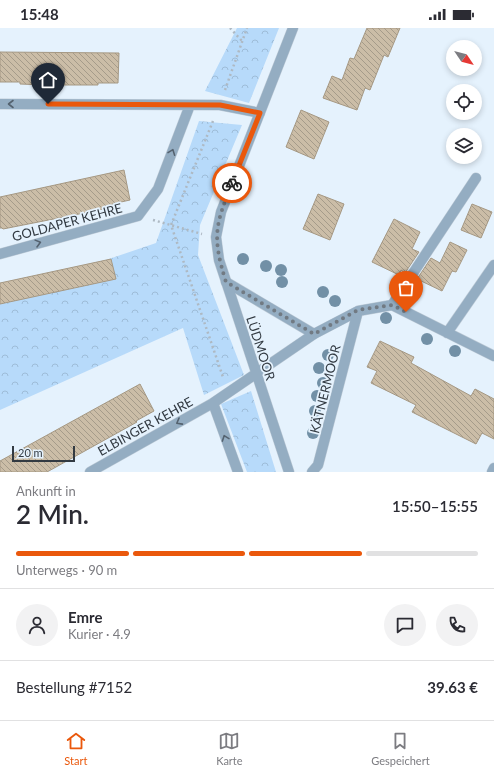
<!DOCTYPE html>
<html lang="de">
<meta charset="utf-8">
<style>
body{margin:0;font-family:Lato,sans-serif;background:#f2f2f3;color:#2b2b33;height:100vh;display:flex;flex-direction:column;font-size:15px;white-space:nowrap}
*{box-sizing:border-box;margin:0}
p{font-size:13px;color:#7c7c81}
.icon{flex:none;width:22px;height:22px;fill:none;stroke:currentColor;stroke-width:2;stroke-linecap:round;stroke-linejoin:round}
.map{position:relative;height:444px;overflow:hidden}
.panel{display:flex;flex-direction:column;background:#fff;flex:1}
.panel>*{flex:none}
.needle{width:26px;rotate:125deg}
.controls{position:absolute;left:446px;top:12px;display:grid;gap:8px}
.controls a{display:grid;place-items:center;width:36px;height:36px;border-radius:50%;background:#fff;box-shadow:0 2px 6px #0003;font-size:20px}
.scale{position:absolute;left:12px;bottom:10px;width:63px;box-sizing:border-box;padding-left:4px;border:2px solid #323a42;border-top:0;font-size:11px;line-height:14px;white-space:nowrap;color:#323a42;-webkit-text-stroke:3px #e5f2fd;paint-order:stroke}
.pin{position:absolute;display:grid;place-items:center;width:34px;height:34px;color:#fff;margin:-41px -17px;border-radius:50% 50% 50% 0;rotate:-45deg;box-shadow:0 0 4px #0007}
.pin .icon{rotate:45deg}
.courier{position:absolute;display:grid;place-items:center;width:40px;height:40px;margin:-20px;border:3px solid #ea580c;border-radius:50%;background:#fff;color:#222;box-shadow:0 1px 5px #0007}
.headline em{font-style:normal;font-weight:600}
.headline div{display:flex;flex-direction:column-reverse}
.headline{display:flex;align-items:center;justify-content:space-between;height:68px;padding:0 16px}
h1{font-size:26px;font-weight:600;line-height:30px}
.bar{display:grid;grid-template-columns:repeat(4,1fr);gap:6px 4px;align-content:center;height:48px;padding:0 16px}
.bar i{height:5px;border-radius:3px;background:#e1e1e2}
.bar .on{background:#ea580c}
.bar p{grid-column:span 4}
.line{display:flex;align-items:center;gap:10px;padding:0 16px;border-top:1px solid #e1e1e2}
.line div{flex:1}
.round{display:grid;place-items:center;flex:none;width:42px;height:42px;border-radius:21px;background:#f2f2f3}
.status{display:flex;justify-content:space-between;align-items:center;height:28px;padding:0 20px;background:#fff;direction:ltr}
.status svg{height:11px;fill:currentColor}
.tab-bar{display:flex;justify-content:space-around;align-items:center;height:56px;border-top:1px solid #e1e1e2;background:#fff;font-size:11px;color:#7c7c81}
.tab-bar a{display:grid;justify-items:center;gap:2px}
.tab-bar .on{color:#ea580c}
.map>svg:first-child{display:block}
</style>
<div class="status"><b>15:48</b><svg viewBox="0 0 49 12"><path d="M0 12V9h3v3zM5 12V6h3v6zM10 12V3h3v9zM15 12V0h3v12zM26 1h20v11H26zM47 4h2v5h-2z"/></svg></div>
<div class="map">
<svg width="494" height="444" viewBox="0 0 494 444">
<defs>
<pattern id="park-crowns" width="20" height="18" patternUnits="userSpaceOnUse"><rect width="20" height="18" fill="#b7dafa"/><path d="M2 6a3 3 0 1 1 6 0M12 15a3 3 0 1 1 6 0" fill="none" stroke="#9ebcd8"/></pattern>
<pattern id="building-back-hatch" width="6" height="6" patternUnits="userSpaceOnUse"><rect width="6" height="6" fill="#cbbda7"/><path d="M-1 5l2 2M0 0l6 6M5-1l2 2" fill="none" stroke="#a59b8a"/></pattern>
</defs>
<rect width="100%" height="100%" fill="#e5f2fd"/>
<path fill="url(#park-crowns)" d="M237,0H279L249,75L205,63Z
M199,93L242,97L200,197L198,227L244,347L204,367L183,300L0,382V268L156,215Z
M251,363L276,444H247L221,376Z"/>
<path fill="url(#building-back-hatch)" stroke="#a59883" d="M367,0H400L388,29L384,27L370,62L365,60L357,82L323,70L332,48L342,52L350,30L354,31Z
M0,24L119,25L118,55H98V57H45L20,56V54H0Z
M301,82L329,94L314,131L286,119Z
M124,142L130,172L112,176V179L84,185L3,201L2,200H0V169Z
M318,166L344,176L330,212L303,201Z
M472,176L492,184L481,210L461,202Z
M394,191L420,204L412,221L419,224L405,245L401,242L399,247L372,234Z
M450,214L467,222L456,244L452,243L442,263L417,251L431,230L440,235Z
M111,231L116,251L0,276V255Z
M380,313L414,329L411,335L471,368L475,361L494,371V411L482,405L476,416L412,384L416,377L371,355L377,343L367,339Z
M140,356L154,383L136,393L137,394L47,444H0V433Z"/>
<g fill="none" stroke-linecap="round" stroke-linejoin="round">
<g stroke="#c1cdd8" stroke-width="11">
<path id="lane" d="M226,254L314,306
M392,277L476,150
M492,444L494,440"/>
</g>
<g stroke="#c1cdd8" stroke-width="11">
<path id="street" d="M0,76L220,77L260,85
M0,226L138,188L158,161L190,77
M447,305L494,237
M213,375L238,444
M90,444L213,375L314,306L358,283L392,277L494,328
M289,444L219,232L216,209L221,184L293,0
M312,444L318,437L358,283"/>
</g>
<path stroke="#aeb9c3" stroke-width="2.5" stroke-dasharray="2 3" stroke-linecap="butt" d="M230,0L242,13
M225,62L247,0
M213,93L171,197L223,349
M153,192L202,206"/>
<use href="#lane" stroke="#94adc2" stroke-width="10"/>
<use href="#street" stroke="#94adc2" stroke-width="10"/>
</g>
<g fill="#7290a6">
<circle cx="243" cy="231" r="6"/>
<circle cx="266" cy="238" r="6"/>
<circle cx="281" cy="242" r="6"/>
<circle cx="282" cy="254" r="6"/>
<circle cx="323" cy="264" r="6"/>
<circle cx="335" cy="273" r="6"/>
<circle cx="386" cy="290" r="6"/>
<circle cx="427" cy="311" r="6"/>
<circle cx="455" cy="323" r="6"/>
<circle cx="328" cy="327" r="6"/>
<circle cx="319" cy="340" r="6"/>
<circle cx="323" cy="355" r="6"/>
<circle cx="317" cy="368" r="6"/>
<circle cx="315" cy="383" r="6"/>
<circle cx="313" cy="405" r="6"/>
</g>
<defs><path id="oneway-chevron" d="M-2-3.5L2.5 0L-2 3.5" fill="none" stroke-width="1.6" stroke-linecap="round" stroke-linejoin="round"/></defs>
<g stroke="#54626f">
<use href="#oneway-chevron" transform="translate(11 76) rotate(-180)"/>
<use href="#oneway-chevron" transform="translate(172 124) rotate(-69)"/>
<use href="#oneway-chevron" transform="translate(38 215) rotate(-15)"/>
<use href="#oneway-chevron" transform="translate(179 394) rotate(151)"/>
<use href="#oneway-chevron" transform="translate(225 410) rotate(-110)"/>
</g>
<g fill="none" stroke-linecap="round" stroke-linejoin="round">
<path stroke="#717a83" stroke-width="4" stroke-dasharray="0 7.2" d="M232,155C215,198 212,209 226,254L314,306L358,282L392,277L406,284"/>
<path stroke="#ea580c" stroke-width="5" d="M48,76L220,77L260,85L232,155"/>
</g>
<g text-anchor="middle" stroke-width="3.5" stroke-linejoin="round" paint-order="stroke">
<g font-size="13" fill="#323a42" stroke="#e5f2fd">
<text transform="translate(67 194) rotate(-15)" y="5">GOLDAPER KEHRE</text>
<text transform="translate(261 320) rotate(72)" y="5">LÜDMOOR</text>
<text transform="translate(325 361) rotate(-76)" y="5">KÄTNERMOOR</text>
<text transform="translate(145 398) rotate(-29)" y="5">ELBINGER KEHRE</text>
</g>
</g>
</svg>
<div class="controls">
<a><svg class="needle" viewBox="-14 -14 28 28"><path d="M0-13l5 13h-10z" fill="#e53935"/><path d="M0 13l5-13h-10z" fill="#7c7c81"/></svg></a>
<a><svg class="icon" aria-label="locate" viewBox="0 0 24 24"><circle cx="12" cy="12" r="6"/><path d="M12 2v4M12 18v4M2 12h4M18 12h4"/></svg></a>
<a><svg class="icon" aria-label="layers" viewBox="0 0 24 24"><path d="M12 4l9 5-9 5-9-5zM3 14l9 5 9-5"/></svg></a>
</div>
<div class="scale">20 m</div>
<div class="pin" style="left:406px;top:284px;background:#ea580c"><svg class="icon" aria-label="bag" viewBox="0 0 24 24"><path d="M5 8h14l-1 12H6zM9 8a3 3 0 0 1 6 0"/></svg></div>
<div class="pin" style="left:48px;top:76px;background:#1f2937"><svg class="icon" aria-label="home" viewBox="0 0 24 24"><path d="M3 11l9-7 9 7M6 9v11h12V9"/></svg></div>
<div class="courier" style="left:232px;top:155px"><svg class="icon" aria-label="bike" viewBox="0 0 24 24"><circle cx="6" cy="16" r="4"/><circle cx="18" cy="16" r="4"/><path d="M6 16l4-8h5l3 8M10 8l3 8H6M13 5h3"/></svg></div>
</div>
<section class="panel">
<div class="headline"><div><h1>2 Min.</h1><p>Ankunft in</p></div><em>15:50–15:55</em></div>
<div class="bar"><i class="on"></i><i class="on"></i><i class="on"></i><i></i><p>Unterwegs · 90 m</p></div>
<div class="line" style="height:72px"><a class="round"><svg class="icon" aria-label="person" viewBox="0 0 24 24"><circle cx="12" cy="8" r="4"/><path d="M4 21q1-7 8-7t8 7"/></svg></a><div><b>Emre</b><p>Kurier · 4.9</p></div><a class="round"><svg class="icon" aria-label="chat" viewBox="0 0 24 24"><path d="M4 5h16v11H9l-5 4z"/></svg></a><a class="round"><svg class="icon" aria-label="phone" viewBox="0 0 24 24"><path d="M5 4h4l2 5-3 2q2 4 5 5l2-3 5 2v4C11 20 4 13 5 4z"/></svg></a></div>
<div class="line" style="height:52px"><div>Bestellung #7152</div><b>39.63 €</b></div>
</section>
<nav class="tab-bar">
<a class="on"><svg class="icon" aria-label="home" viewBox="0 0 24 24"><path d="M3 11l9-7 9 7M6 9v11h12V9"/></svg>Start</a>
<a><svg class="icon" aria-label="map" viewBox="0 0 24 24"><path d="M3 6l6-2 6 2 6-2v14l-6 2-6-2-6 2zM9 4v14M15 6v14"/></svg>Karte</a>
<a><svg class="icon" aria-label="saved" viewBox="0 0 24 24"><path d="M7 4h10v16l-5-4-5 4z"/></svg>Gespeichert</a>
</nav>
